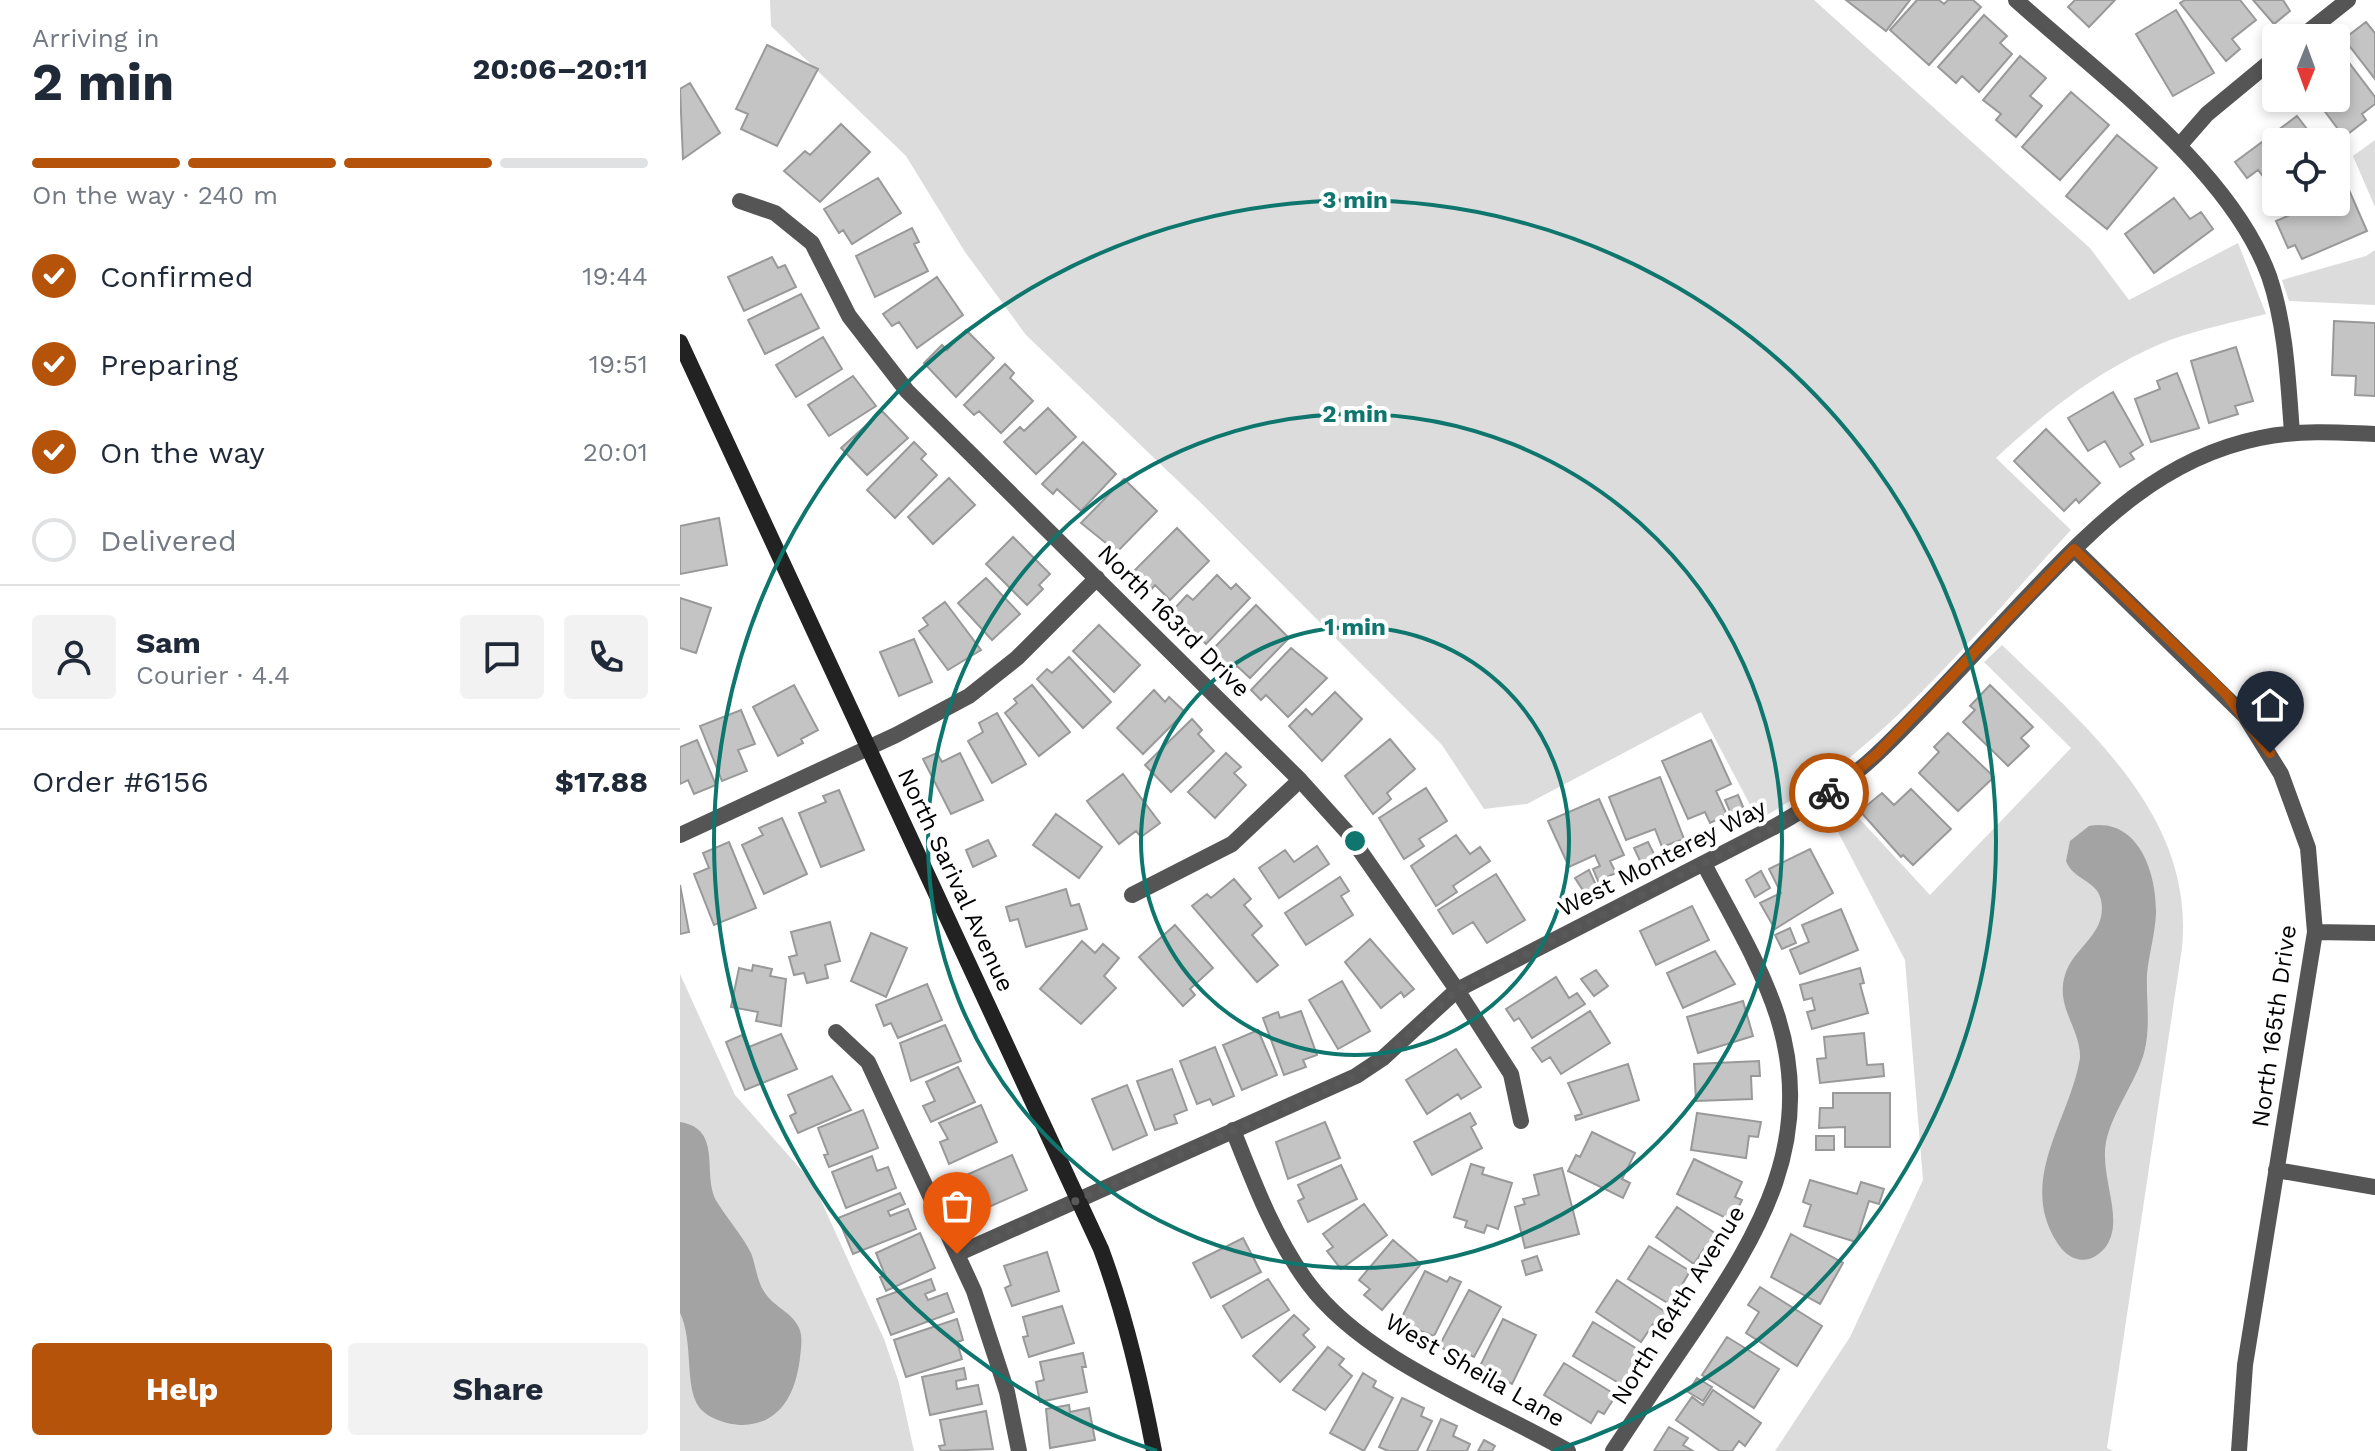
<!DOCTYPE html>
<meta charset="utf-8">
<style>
body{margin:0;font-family:"Work Sans",sans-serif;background:#f2f2f3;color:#1f2937;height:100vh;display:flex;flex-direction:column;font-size:30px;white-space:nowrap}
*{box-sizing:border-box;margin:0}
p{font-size:26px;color:#747a83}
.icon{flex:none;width:44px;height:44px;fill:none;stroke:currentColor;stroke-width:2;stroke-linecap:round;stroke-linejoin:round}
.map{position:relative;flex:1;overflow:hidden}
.side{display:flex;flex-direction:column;background:#fff;width:680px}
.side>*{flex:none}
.needle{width:52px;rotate:181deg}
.tools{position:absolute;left:1582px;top:24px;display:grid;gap:16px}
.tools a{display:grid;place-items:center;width:88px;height:88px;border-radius:8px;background:#fff;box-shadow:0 4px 12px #0003;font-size:40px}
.pin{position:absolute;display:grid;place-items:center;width:68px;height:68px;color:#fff;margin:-82px -34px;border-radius:50% 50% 50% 0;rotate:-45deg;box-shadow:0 0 8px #0007}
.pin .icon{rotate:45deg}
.courier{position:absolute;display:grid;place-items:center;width:80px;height:80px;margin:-40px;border:6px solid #b45309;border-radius:50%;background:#fff;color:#222;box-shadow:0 2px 10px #0007}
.summary em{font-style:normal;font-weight:700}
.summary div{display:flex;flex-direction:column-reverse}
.summary{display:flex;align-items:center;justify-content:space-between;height:136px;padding:0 32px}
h1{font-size:52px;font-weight:700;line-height:60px}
.bar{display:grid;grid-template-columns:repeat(4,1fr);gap:12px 8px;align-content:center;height:96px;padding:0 32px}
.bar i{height:10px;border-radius:6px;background:#e0e1e3}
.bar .active{background:#b45309}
.bar p{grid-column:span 4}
.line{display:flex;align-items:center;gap:20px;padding:0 32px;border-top:2px solid #e0e1e3}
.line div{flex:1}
.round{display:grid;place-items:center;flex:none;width:84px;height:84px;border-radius:8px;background:#f2f2f3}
ol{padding:0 32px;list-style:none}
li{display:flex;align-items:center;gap:24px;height:88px}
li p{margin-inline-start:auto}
li .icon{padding:8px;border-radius:50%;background:#b45309;color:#fff;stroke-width:4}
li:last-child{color:#747a83}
li i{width:44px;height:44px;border:4px solid #e0e1e3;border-radius:50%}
.action{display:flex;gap:16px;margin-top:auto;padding:16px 32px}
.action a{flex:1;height:92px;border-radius:8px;background:#b45309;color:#fff;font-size:32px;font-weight:700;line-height:92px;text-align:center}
.action a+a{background:#f2f2f3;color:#1f2937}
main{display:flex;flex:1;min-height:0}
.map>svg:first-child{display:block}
</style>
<main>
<section class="side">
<div class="summary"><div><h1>2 min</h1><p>Arriving in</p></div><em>20:06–20:11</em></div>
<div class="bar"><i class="active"></i><i class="active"></i><i class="active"></i><i></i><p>On the way · 240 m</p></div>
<ol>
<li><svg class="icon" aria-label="check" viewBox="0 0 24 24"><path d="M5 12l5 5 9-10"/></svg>Confirmed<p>19:44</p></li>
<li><svg class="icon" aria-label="check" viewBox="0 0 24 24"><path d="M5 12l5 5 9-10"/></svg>Preparing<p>19:51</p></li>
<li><svg class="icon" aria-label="check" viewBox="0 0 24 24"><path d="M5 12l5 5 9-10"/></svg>On the way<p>20:01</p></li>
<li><i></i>Delivered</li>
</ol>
<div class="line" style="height:144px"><a class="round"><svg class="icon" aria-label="person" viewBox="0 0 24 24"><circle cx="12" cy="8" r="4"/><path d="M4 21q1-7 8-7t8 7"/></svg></a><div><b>Sam</b><p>Courier · 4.4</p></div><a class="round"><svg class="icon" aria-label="chat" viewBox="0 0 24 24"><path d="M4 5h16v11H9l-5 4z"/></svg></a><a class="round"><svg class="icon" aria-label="phone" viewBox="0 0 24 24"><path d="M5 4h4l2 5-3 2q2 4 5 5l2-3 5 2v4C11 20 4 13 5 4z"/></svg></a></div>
<div class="line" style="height:104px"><div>Order #6156</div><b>$17.88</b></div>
<div class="action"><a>Help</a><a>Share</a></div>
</section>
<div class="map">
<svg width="1695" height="1451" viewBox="0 0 1695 1451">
<rect width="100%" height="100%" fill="#fff"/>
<path fill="#dcdcdc" d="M90,0H1134L1410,248L1449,300L1558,243L1586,314C1554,322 1521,329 1490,340C1422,367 1369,409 1316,458L1391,530C1296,632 1202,753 1078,820L1021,712L847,804L804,809L762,745L521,503L346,335L285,252L226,156L91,26Z
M1695,140V207L1673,156Z
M1695,250V305L1609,301L1602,280L1686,256Z
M1322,645C1407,728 1515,816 1502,948L1427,1448L1433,1451H1095L1170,1337L1243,1180L1225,960L1147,811L1162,800L1250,895L1391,748L1304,662Z
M0,974L55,1095L133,1183L204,1339L219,1383L234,1451H0Z"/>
<path fill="#a3a3a3" d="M1409,826C1459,817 1477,874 1476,914C1475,934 1469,954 1467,974C1466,1000 1471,1027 1464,1053C1455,1084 1433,1110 1426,1142C1420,1174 1441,1213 1430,1239C1427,1248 1418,1256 1409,1259C1396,1262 1385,1255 1378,1244C1336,1181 1390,1120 1400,1058C1401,1029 1375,1007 1385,975C1393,947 1428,934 1421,900C1417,880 1393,880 1386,861L1390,841Z
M0,1122C44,1129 21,1175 37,1202C48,1220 62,1235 71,1253C76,1266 77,1282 85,1293C94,1307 112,1312 119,1328C123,1336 121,1348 120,1358C116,1391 102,1424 63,1425C49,1425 28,1419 19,1407C4,1386 14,1342 0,1313Z"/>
<path fill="#c4c4c4" stroke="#999" stroke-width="2" d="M1166,0H1230L1206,31Z
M1237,0H1259L1264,4L1268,0H1293L1301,7L1249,65L1210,30Z
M1395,0H1435L1409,27L1388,7Z
M1505,0H1560L1576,20L1552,39L1560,49L1546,61L1500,3Z
M1573,0H1603L1610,11L1594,24Z
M1496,10L1534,73L1493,96L1456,34Z
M1304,15L1327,36L1320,43L1332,54L1299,92L1282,76L1276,83L1258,67Z
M1686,22L1695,33V79L1664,39Z
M87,45L138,69L97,146L61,129L68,114L56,109Z
M1661,52L1695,97V104L1682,114L1686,120L1664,137L1640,105L1656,98V55Z
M1340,56L1366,78L1350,96L1362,106L1336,137L1316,120L1321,114L1303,100Z
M10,83L40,133L3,159L0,89Z
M1391,92L1429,125L1380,180L1342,147Z
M1617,116L1637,142H1596V193L1578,170L1567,178L1555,162Z
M161,124L190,152L140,202L104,171L125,151L130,155Z
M1437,135L1477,168L1427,229L1386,196Z
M198,178L221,213L172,244L163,230L159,233L144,209Z
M1669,190L1687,231L1622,259L1615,245L1608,248L1596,221L1640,202H1656V195Z
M1494,198L1510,219L1521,212L1533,229L1474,273L1445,234Z
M232,228L239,242L234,244L248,271L195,297L176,256Z
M92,257L98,268L105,265L116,287L64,311L48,277Z
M257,277L283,315L237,348L219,322L212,326L203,314Z
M121,294L139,328L85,354L68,320Z
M1654,321L1695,323V396L1675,395L1676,376L1652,375Z
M286,330L314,358L276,397L244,363L262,345L267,350Z
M143,337L162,369L116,397L96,365Z
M1556,347L1573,401L1555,406L1558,414L1529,423L1511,361Z
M325,364L334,373L330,378L353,401L321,433L299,411L294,415L284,405Z
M1497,373L1519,428L1471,442L1455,399L1480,389L1477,381Z
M173,376L196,406L149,436L128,405Z
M1433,392L1463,445L1450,453L1454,459L1440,467L1425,441L1408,451L1388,418Z
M368,408L396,437L356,474L324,442L340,427L344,431Z
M202,411L228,438L187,475L161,448Z
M1366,429L1420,483L1399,503L1396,499L1384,511L1334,461Z
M234,442L246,454L241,459L257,475L215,518L187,490Z
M403,442L436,474L401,511L377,489L373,494L362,484Z
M269,478L295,505L253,544L228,517Z
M444,479L477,511L437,552L401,523Z
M39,518L47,565L0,574V526Z
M497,528L529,561L490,600L475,585L470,591L452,573Z
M333,537L370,574L359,585L363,589L347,605L306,564Z
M537,575L551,589L556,584L570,598L526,644L493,610L507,595L513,600Z
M306,578L340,614L312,640L278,603Z
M0,598L31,608L16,653L0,648Z
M265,602L301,650L268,670L239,631L248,625L243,618Z
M576,605L609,638L570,678L557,666L551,671L531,651Z
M419,625L460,665L434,692L393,651Z
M234,639L252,682L219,696L200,652Z
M611,648L647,678L608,717L586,695L581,700L571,690Z
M389,657L431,702L403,728L357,679L367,669L372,673Z
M114,685L138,730L121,739L123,743L98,756L73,707Z
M352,685L390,732L359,756L325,713L337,703L334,699Z
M1310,685L1353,727L1341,738L1349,746L1328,766L1283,722L1295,710L1290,706Z
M474,690L485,702L489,697L505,712L463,754L437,728Z
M655,692L682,719L642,761L609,726L626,709L632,715Z
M61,710L75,744L58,750L67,771L42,781L20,726Z
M317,713L346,764L312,783L288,741L303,732L299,723Z
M512,719L522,730L518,734L534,751L491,792L465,765Z
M1268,733L1314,777L1278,811L1239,773L1259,752L1254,747Z
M710,739L735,769L707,793L711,799L693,814L665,776Z
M17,740L36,785L14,794L8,780L0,784V747Z
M1031,740L1051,784L1036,791L1047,815L1030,823L1025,812L1008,819L982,761Z
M257,753L262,762L280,753L303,800L271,814L243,759Z
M546,753L561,767L554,773L566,785L535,818L508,792Z
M443,774L480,823L461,837L456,831L439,844L407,801Z
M980,777L1004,839L982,847L975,829L946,840L929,797Z
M746,788L767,821L739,839L744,846L724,859L699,818Z
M1231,789L1271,829L1233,865L1223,855L1221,857L1180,811L1202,793L1214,805Z
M159,790L184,850L141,867L119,813L146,802L143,796Z
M1058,795L1064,809L1051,814L1045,800Z
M919,799L944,855L930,861L936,873L918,881L913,869L920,866L915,855L889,867L868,821Z
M376,814L422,847L399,878L353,845Z
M102,818L127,874L84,894L62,845L83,835L79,828Z
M776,835L790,854L800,847L810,861L773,886L777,892L756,906L731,866Z
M308,840L316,856L293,867L286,850Z
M49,842L76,908L34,925L14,874L29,868L23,853Z
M968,842L975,856L961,863L954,848Z
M637,846L649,864L599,898L579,868L605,850L614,862Z
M1130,849L1153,893L1095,929L1080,903L1101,893L1089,869Z
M909,870L916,885L904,892L895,878Z
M1081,871L1090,888L1075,897L1066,880Z
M816,874L845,920L807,943L793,922L773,934L758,910Z
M660,877L669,891L661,896L673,915L626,945L605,913Z
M554,879L571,899L564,905L582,926L572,935L598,965L577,982L512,906L527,894L531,898Z
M0,885L9,932L0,934Z
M386,889L391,906L399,904L407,929L346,947L338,919L330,921L326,907Z
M1012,906L1029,940L976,965L960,931Z
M1161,909L1178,950L1120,974L1110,950L1129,942L1122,925Z
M150,922L160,961L145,965L148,978L127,983L124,973L114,975L109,957L117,955L111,932Z
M495,925L533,968L510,989L515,995L503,1006L459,957Z
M1110,928L1116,943L1102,949L1095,935Z
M191,933L227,948L206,997L171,981Z
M690,939L734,989L724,997L721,992L701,1008L665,962Z
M402,941L415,953L423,944L439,958L424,976L436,988L401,1024L360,989Z
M1035,951L1055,984L1003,1008L987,973Z
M73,965L92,969L90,976L106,979L101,1026L76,1021L78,1012L51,1007L59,968L72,971Z
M1180,968L1184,983L1180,984L1188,1013L1132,1029L1127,1012L1135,1010L1132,998L1124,1000L1120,985Z
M916,970L928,986L914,996L901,979Z
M876,977L889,998L897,993L905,1004L852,1038L839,1018L834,1021L826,1009Z
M662,981L690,1031L658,1049L629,1000Z
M247,984L262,1020L218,1038L211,1023L204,1026L196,1005Z
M1063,1001L1073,1036L1018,1053L1007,1017Z
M621,1011L637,1055L623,1060L626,1067L604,1075L583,1018L598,1012L600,1018Z
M910,1011L930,1043L881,1074L870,1057L862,1062L852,1048Z
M265,1025L281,1061L231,1081L220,1043Z
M578,1030L597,1075L562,1090L543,1045Z
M1184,1033L1187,1065L1203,1064L1204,1076L1140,1083L1137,1059L1146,1058L1144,1037Z
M101,1034L117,1069L65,1090L46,1042L62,1035L69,1047Z
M535,1047L554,1096L533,1105L530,1099L517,1104L500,1061Z
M776,1049L801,1087L781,1099L778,1094L747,1114L726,1080Z
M1079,1061L1080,1076H1071L1072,1099L1016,1101L1014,1064Z
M948,1064L959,1100L896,1120L895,1116L902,1114L888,1083Z
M278,1067L295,1102L251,1122L243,1106L255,1101L246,1082Z
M492,1069L507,1110L494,1115L497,1123L475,1130L457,1081Z
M152,1076L171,1110L118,1133L110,1116L116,1113L108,1095Z
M447,1085L467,1135L433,1150L412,1099Z
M1153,1093H1210V1147H1165V1127L1139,1128L1140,1108H1153Z
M301,1105L317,1142L269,1164L260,1142L268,1139L259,1123Z
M183,1110L198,1148L149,1167L144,1155L148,1154L138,1128Z
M790,1113L796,1124L791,1127L802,1148L752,1175L734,1142Z
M1017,1113L1081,1122L1078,1137L1069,1136L1066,1158L1011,1150Z
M645,1122L660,1158L608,1179L596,1142Z
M912,1132L955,1153L942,1179L950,1183L943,1198L888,1171L896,1155L900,1157Z
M1136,1136H1154V1150H1136Z
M332,1155L347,1190L293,1214L277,1179Z
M192,1156L197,1171L208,1167L216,1188L166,1208L152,1172Z
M1014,1159L1062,1182L1055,1197L1062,1200L1052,1221L997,1194Z
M791,1164L804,1168L802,1174L832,1183L818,1229L807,1225L804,1233L785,1227L787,1221L774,1217Z
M661,1165L677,1199L628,1222L618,1201L624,1198L618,1185Z
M882,1168L899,1234L845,1248L835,1207L845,1204L843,1199L859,1195L854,1175Z
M1130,1180L1177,1194L1181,1182L1204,1189L1199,1204L1189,1201L1176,1242L1124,1226L1131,1205L1123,1202Z
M220,1193L225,1204L208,1211L210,1216L228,1209L236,1229L173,1254L158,1218Z
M684,1204L707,1235L661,1269L647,1251L653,1247L643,1234Z
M997,1207L1042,1238L1031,1254L1024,1249L1014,1264L976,1237Z
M240,1233L255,1268L206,1291L200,1277L205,1275L196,1253Z
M1111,1234L1163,1263L1140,1304L1091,1277Z
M563,1238L581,1272L531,1298L513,1263Z
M713,1240L741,1264L702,1310L684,1295L690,1289L679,1280Z
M969,1246L1010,1271L1002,1285L1007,1288L996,1308L948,1279Z
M367,1252L379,1291L332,1306L325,1288L331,1285L324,1266Z
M857,1256L862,1270L846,1275L842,1261Z
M745,1271L767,1282L770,1277L781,1282L754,1336L719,1323Z
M251,1279L255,1290L245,1294L248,1300L267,1293L274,1312L211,1335L197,1299Z
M588,1279L609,1310L562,1338L543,1306Z
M937,1280L990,1315L981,1329L973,1324L961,1342L916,1312Z
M1080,1287L1142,1326L1117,1366L1066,1333L1079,1312L1068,1305Z
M789,1290L821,1307L794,1357L780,1350L777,1356L759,1346Z
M382,1306L394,1343L349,1357L343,1337L348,1336L343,1317Z
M614,1315L629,1329L623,1335L635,1347L600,1382L573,1356Z
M277,1319L283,1340L277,1342L282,1359L226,1377L214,1340Z
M823,1319L856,1335L832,1384L799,1368Z
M913,1322L964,1353L944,1386L893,1356Z
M1047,1337L1099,1369L1074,1408L1022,1375Z
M648,1347L664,1359L659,1365L672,1376L645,1410L613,1390Z
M403,1353L406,1367H402L407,1392L360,1402L356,1382L364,1380L360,1362Z
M884,1363L936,1395L924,1414L918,1411L911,1423L864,1395Z
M284,1368L286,1379L276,1381L277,1389L298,1385L302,1404L250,1415L242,1377Z
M683,1373L696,1381L693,1387L713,1398L684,1451L650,1433Z
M1017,1378L1032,1387L1023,1401L1008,1392Z
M1033,1390L1081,1423L1065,1446L1059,1441L1052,1451H1040L996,1420L1012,1397L1023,1405Z
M722,1398L744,1408L741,1416L752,1421L737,1451H708L699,1447Z
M389,1405L390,1412L409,1408L415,1440L370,1448L366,1409Z
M306,1411L313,1449L261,1451L259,1446L265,1445L260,1420Z
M761,1419L777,1426L773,1436L790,1444L787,1451H747Z
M989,1427L1008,1438L1003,1445L1013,1451H974Z
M804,1440L815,1446L812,1451H798Z"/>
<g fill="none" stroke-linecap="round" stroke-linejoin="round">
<path stroke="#555" stroke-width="16" d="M1336,0C1419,75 1550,169 1589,276C1606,326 1608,380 1612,433
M1620,38L1668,0
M1499,146L1527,114L1596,57
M60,201L95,213L132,243L169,316L227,391L620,780L667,832L777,990L831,1074L841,1121
M1394,549L1565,716L1601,774L1628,848L1635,932L1565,1365L1559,1451
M0,835L216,735L289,696L337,658L417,578
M452,895L552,844L620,780
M1635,932L1695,933
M156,1032L188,1062L294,1291L327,1392L339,1451
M553,1130C574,1183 594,1237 628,1283C685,1360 806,1404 888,1451
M1596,1170L1695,1187
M277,1254L676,1076L703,1058L777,990L1092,828C1129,807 1165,784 1196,755C1251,703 1300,646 1352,592C1418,523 1482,458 1580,438C1618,430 1656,432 1695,434
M933,1451C960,1410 987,1370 1015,1329C1080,1232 1136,1140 1098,1018C1081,964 1050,914 1024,864"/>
<path stroke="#222" stroke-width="16" d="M0,342L421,1249C445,1314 461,1382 474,1451"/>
</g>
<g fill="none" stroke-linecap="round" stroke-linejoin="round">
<path stroke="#595959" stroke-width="8" stroke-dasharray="0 14.4" d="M277,1254L676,1076L703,1058L777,990L1092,828L1149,793"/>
<path stroke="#b45309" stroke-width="10" d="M1149,793L1197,754L1394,549L1546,694L1590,753"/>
</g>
<g fill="none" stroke="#0f766e" stroke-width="4">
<circle cx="675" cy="841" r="214"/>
<circle cx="675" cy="841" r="427"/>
<path d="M477 1451A641 641 0 1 1 873 1451"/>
</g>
<g text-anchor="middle" stroke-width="8" stroke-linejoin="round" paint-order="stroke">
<g font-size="24" fill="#000" stroke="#fff">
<text transform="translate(494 621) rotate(45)" y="8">North 163rd Drive</text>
<text transform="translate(982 858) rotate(-27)" y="8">West Monterey Way</text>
<text transform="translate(276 880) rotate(65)" y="8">North Sarival Avenue</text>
<text transform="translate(1594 1026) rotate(-82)" y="8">North 165th Drive</text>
<text transform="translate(998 1305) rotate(-58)" y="8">North 164th Avenue</text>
<text transform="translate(795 1370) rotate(30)" y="8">West Sheila Lane</text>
</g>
</g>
<circle cx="675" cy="841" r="12" fill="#0f766e" stroke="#fff" stroke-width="4"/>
<g font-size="24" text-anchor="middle" font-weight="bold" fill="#0f766e" stroke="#fff" stroke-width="8" stroke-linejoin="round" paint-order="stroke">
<text x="675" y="208">3 min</text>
<text x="675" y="422">2 min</text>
<text x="675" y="635">1 min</text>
</g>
</svg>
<div class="tools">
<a><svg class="needle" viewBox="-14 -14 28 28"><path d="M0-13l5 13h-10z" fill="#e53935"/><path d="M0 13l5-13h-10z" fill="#747a83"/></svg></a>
<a><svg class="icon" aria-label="locate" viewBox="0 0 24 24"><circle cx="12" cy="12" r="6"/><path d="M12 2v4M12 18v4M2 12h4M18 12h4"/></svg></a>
</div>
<div class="pin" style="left:277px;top:1254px;background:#ea580c"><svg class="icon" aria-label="bag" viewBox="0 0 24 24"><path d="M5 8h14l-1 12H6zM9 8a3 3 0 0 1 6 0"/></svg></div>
<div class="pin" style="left:1590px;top:753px;background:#1f2937"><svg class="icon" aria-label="home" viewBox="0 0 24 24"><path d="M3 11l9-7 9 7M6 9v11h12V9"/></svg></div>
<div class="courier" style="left:1149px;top:793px"><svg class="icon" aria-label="bike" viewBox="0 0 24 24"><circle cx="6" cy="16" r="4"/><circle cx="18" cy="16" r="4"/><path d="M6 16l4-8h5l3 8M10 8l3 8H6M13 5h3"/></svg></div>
</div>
</main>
